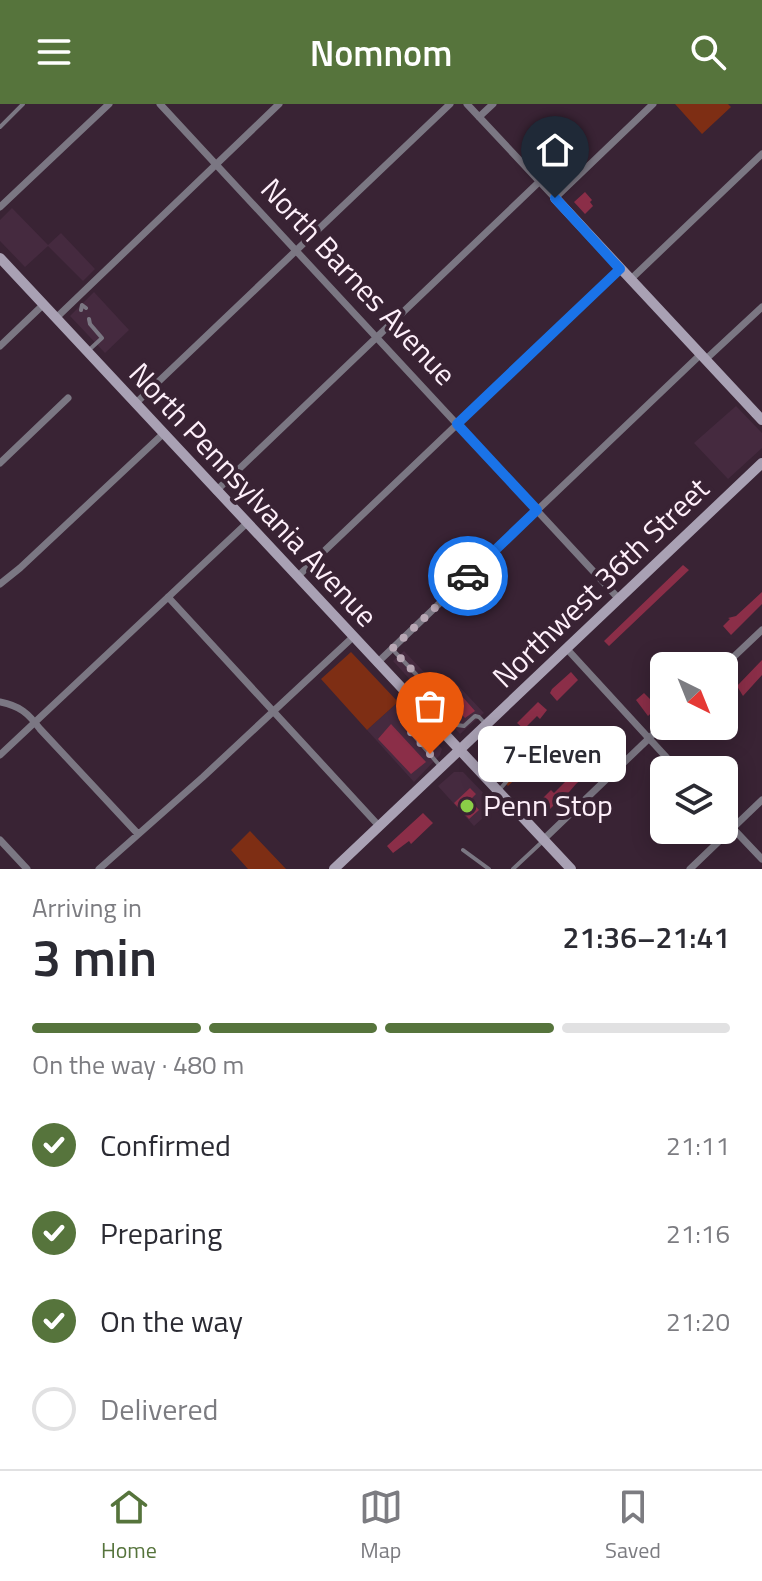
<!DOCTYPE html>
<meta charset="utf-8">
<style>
body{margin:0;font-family:"Titillium Web",sans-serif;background:#f2f2f3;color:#2b2b33;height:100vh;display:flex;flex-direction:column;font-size:30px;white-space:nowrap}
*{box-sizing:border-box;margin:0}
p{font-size:26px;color:#7c7c81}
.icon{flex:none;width:44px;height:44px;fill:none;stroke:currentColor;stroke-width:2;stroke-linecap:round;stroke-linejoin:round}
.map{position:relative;height:765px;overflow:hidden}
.sheet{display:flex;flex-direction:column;background:#fff;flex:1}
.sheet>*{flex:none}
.needle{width:52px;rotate:137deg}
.fabs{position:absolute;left:650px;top:548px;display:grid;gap:16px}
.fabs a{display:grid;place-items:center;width:88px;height:88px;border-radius:12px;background:#fff;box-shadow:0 4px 20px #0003;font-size:40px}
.pin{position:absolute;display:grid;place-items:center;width:68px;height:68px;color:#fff;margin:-82px -34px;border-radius:50% 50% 50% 0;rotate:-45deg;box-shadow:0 0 8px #0007}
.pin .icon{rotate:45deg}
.courier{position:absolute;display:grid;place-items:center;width:80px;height:80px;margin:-40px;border:6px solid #1a73e8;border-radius:50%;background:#fff;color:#222;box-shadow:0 2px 10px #0007}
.bubble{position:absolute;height:56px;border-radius:12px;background:#fff;box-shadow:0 4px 20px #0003;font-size:26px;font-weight:600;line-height:56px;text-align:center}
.headline em{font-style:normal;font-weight:600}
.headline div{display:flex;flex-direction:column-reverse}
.headline{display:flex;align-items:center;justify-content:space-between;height:136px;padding:0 32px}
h1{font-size:52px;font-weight:600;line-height:60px}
.bar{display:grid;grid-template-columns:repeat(4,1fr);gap:12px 8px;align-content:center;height:96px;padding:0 32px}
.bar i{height:10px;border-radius:6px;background:#e1e1e2}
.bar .active{background:#56743c}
.bar p{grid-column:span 4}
ol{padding:0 32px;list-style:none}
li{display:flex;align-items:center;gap:24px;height:88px}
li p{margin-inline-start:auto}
li .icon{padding:8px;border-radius:50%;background:#56743c;color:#fff;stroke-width:4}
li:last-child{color:#7c7c81}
li i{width:44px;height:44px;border:4px solid #e1e1e2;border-radius:50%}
header{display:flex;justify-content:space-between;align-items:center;height:104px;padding:0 32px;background:#56743c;color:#fff;font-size:36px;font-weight:600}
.tab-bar{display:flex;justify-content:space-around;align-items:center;height:112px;border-top:2px solid #e1e1e2;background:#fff;font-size:22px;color:#7c7c81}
.tab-bar a{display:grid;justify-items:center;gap:4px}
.tab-bar .active{color:#56743c}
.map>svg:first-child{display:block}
</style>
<header><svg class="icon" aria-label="menu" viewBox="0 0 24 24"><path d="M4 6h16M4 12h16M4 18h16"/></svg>Nomnom<svg class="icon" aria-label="search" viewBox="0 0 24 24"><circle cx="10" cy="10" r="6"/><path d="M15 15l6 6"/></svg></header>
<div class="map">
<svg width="762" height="765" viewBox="0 0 762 765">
<rect width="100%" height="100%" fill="#392334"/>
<path fill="#452a3f" d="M12,104L48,141L61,129L95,165L83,177L48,142L25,163L0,137V116Z
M94,188L129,226L105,249L70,212Z
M736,302L762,329V344L728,375L694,339Z
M404,547L440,585L452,575L484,609L460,630L393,557Z
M398,598L442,645L440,651L414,678L367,626Z
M454,668H463L496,702L474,722L438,682Z"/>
<path fill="#7e2e14" d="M675,0H728L731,3L702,30Z
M351,548L398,598L367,626L321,575Z
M495,624L530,661L508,682L478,651L480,639Z
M250,727L286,765H248L231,746Z"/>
<path fill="#8b2e48" d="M585,88L592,96L590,98L593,102L585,110L574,98Z
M683,461L689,466L609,542L604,537Z
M762,488V500L731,531L723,522L730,515L728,514L736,512Z
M762,556V571L743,592L737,582Z
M571,568L578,576L557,597L550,589L552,585Z
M453,582L475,607L465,614L443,591Z
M664,582V597L648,612L636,596L644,589L650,595Z
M538,598L547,606L540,615L537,612L524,625L517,619Z
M391,620L426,658L411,670L378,635Z
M604,642L611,649L576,680L557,702L555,700L541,714L532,705L551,686L554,689L570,673L565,669L575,660L580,665Z
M470,684L476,690L470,696L479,706L469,715L454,699Z
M423,709L433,719L411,740L409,737L393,749L387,742Z"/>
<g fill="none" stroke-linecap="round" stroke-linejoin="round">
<path stroke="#7b7783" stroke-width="4" d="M0,23L23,0
M81,206L82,201L86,204
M89,215L90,220L102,234L89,246
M392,545L432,587L404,615V620L440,662
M428,590L457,621L464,622L475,612L479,613L494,629L491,642L512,671L500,685
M463,746L489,765
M513,765L543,737"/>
<path stroke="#7b7783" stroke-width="7" d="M160,0L619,495
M467,0L555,94L653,0
M479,13L493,0
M0,103L109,0
M630,176L762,50
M56,214L279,0
M0,242L44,200
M705,256L762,203
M136,299L450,0
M0,359L68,294
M216,387L539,78
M297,473L620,165
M0,480L20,464L164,329
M168,493L379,722
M567,545L678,666
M377,559L700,251
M724,562L762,526
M0,598C20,602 28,609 40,625L138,730
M0,651L247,419
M724,715L762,755
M544,735L664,620
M0,736L27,765
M99,765L203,673L353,533
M690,765L762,696"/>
<path stroke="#a9a1b4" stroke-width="10" d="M555,94L762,316
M0,154L571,765
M334,765L762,359"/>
</g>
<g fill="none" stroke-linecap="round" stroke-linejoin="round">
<path stroke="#b9a8b5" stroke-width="8" stroke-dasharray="0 14.4" d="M430,650L404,620V615L432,587L392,545L468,472"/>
<path stroke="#1a73e8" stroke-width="10" d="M468,472L537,406L457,320L620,165L555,94"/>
</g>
<circle fill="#8ace47" stroke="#392334" stroke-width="3" cx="467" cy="702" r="8"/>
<g text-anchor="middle" stroke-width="8" stroke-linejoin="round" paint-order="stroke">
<g font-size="30" fill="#feeffa" stroke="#392334">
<text transform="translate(358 178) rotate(47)" y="10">North Barnes Avenue</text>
<text transform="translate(253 391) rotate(47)" y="10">North Pennsylvania Avenue</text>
<text transform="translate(601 479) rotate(-44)" y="10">Northwest 36th Street</text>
</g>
<g font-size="30" fill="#feeffa" stroke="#392334" text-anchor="start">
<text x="483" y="712">Penn Stop</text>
</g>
</g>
</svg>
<div class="fabs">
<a><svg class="needle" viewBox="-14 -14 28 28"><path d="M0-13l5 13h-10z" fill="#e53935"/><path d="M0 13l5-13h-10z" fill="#7c7c81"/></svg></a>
<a><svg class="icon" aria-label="layers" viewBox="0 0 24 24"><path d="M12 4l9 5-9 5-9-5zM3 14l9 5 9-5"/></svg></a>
</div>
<div class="pin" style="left:430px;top:650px;background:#ea580c"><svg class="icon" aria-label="bag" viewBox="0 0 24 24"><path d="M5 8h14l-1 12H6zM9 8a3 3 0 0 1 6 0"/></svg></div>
<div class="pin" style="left:555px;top:94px;background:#1f2937"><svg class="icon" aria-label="home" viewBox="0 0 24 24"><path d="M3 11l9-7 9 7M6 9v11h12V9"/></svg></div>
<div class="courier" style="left:468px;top:472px"><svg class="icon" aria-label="car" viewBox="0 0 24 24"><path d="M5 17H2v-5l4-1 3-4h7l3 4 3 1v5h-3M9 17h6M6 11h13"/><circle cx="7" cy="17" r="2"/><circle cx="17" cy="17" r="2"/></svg></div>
<div class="bubble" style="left:478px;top:622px;width:148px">7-Eleven</div>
</div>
<section class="sheet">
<div class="headline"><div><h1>3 min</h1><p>Arriving in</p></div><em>21:36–21:41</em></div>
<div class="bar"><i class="active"></i><i class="active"></i><i class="active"></i><i></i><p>On the way · 480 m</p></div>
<ol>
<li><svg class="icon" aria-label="check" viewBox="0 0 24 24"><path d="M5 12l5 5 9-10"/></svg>Confirmed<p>21:11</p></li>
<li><svg class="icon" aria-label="check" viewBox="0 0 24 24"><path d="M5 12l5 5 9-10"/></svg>Preparing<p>21:16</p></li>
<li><svg class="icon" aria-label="check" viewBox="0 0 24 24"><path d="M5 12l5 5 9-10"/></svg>On the way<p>21:20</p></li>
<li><i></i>Delivered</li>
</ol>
</section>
<nav class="tab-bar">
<a class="active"><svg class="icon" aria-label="home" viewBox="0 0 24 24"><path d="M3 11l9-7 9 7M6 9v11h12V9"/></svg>Home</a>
<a><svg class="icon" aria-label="map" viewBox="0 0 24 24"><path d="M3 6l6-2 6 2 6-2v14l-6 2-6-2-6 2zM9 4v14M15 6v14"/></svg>Map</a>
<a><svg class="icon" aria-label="saved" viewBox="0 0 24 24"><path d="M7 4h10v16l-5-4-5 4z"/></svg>Saved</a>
</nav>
